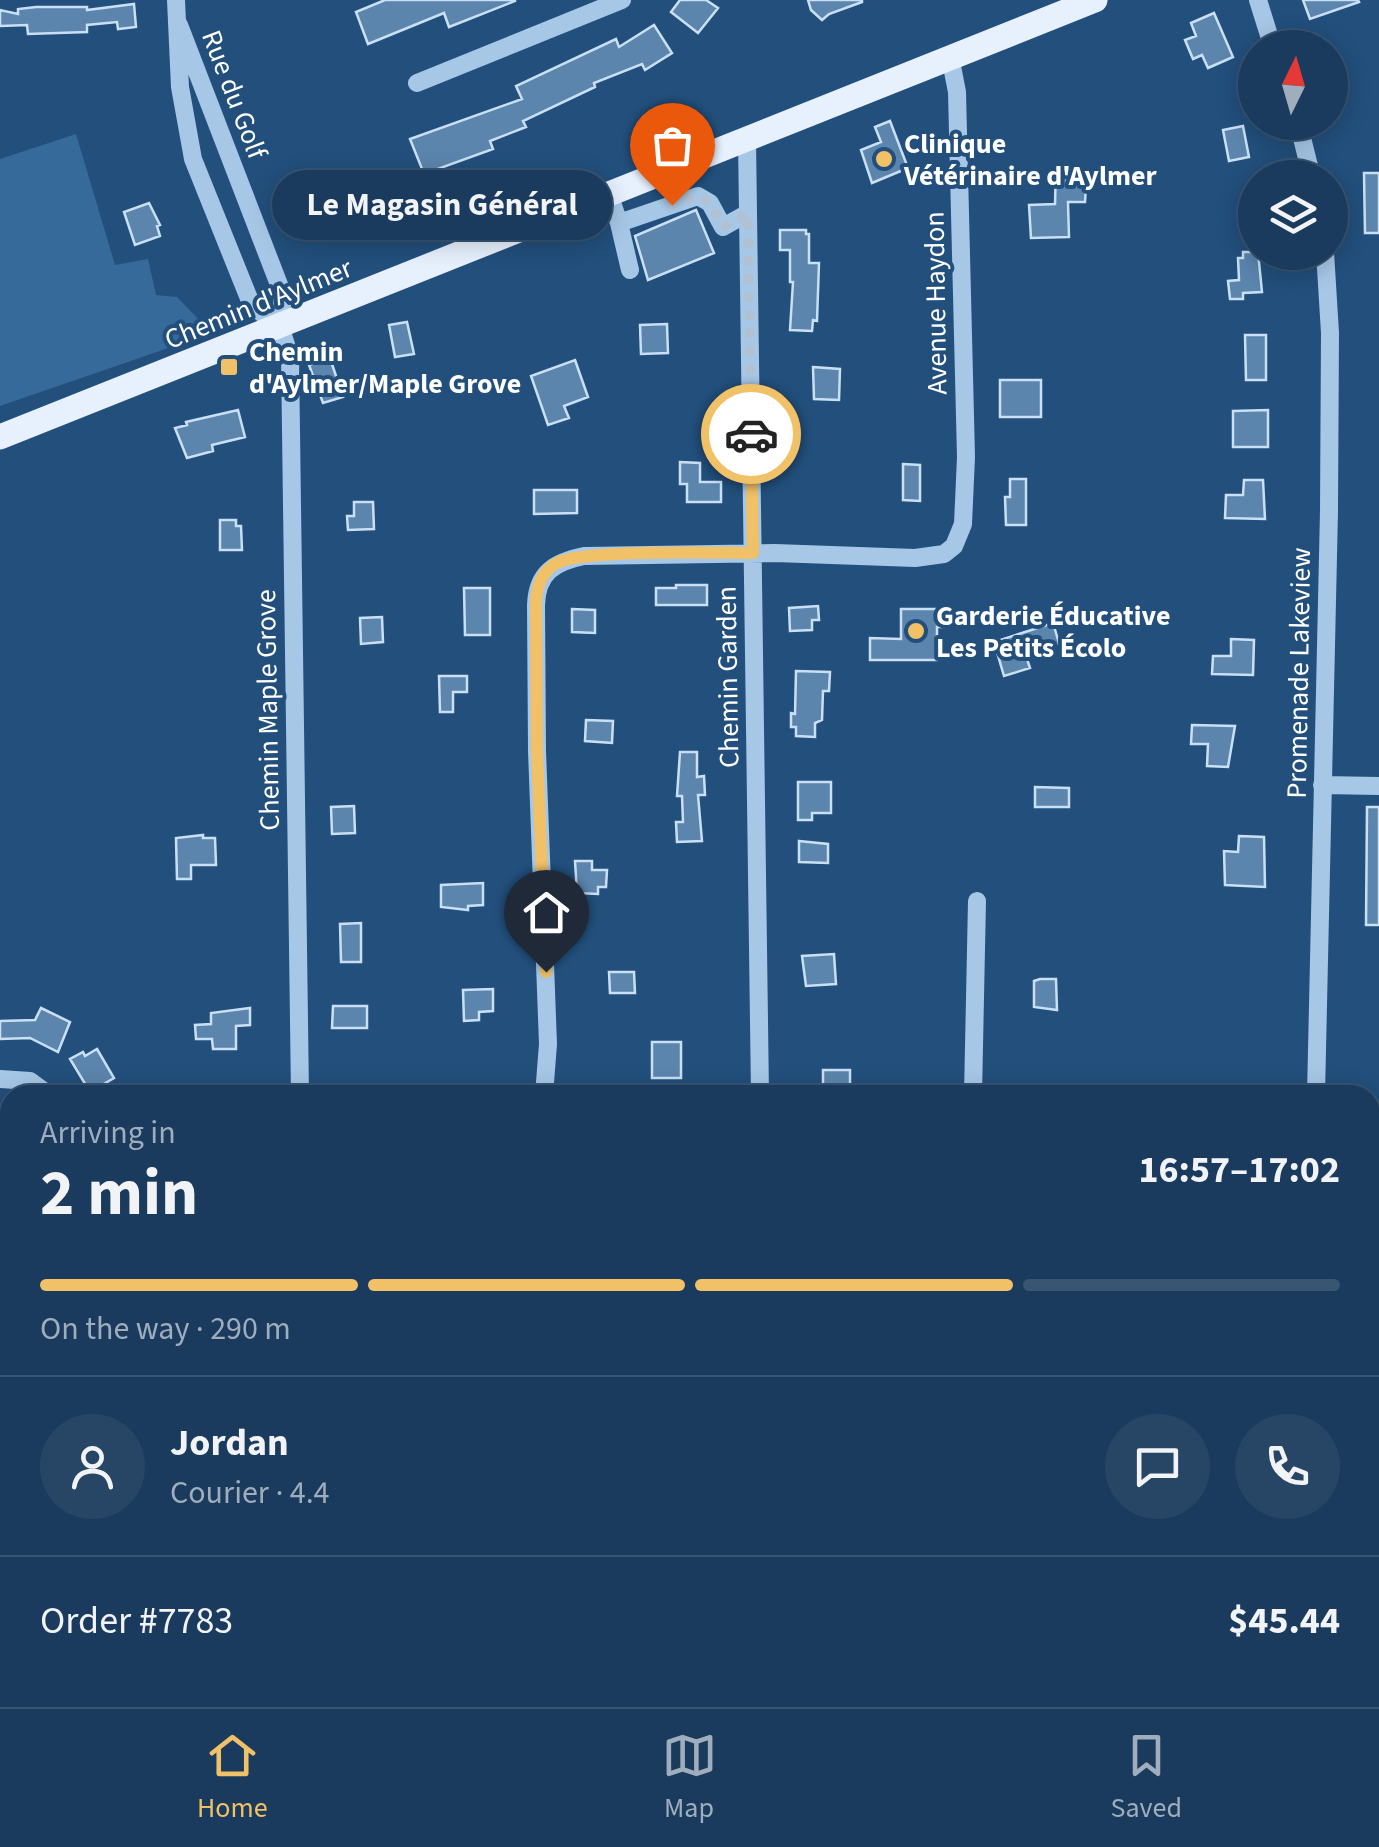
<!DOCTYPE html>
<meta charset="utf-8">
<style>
body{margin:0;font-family:"Source Sans 3",sans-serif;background:#274666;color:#f1f3f6;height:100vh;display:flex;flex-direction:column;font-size:38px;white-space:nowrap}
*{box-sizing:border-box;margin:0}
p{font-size:32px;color:#9fadbc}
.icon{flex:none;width:55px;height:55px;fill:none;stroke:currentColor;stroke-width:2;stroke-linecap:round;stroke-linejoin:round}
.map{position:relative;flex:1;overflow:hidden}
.drawer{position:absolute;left:0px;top:1085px;width:1380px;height:622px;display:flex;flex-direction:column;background:#1a3b5d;border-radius:30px 30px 0 0;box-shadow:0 5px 25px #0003,0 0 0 2px #385572}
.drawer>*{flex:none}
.needle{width:65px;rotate:5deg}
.tools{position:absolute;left:1238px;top:30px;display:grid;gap:20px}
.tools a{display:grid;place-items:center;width:110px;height:110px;border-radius:50%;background:#1a3b5d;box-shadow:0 5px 25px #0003,0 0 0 2px #385572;font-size:50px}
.pin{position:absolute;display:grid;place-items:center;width:85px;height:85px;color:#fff;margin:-102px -42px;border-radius:50% 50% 50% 0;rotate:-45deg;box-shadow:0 0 10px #0007}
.pin .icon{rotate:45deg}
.courier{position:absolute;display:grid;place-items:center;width:100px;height:100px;margin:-50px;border:8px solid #f1c168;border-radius:50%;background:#fff;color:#222;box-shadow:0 2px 12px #0007}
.bubble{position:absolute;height:70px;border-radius:35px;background:#1a3b5d;box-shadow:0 5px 25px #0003,0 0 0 2px #385572;font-size:32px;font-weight:700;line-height:70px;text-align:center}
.summary em{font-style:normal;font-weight:700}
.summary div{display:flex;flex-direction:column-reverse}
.summary{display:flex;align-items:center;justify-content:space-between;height:170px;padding:0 40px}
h1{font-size:65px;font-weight:700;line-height:75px}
.bar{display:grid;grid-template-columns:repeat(4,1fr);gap:15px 10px;align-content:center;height:120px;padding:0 40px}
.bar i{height:12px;border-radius:8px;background:#385572}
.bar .active{background:#f1c168}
.bar p{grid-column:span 4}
.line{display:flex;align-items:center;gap:25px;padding:0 40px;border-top:2px solid #385572}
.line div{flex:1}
.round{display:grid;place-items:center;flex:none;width:105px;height:105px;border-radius:52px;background:#274666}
.tab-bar{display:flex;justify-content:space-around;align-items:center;height:140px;border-top:2px solid #385572;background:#1a3b5d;font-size:28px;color:#9fadbc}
.tab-bar a{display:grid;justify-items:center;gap:5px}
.tab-bar .active{color:#f1c168}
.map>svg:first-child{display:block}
</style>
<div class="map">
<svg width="1379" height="1707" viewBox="0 0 1379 1707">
<rect width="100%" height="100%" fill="#224f7c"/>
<path fill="#366a9a" d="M76,134L115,265L148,259L156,295L177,297L212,333L0,406V159Z"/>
<path fill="#5b85ad" stroke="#c9e0f4" stroke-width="2.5" d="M385,0H515V1L449,27L444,13L368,44L356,12Z
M680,0H706L718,8L698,33L671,12Z
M808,0H862V2L829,14L822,20L811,10Z
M1303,0H1358L1359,2L1310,19Z
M134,4L136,27L118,29L117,22L87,25V32L28,34L27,25L0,26V10L18,14V9L36,7H87V10Z
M1214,13L1233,57L1208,68L1202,55L1193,59L1185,40L1196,36L1191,23Z
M654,25L672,53L645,70L642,64L594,83L595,87L523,121L526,127L490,141L493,149L424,174L410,139L522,99L516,86L616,39L619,47Z
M890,121L908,168L872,183L861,150L881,142L875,127Z
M1243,126L1249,157L1229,161L1223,130Z
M1056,166H1066L1067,185L1086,186L1085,202H1068L1069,237L1031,238L1029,205L1055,204Z
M1364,173H1379V233H1365Z
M149,203L160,225L157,226L160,236L135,245L124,212Z
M696,210L714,253L648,280L635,236Z
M780,230H806V234H809V263H819L817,321L813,320L812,331L790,330L793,282H790V250H780Z
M1243,252H1258L1262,292L1243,293V299H1230L1228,281L1239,280L1238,258H1243Z
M407,322L414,354L395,357L389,325Z
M667,324L668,353L641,354L640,325Z
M1245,335H1266V380H1246Z
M330,358L343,397L323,403L309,365Z
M575,360L588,397L564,406L569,418L548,425L531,376Z
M813,367L840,369L839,400L814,399Z
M1000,380H1041V417H1000Z
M238,410L245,437L212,445L213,451L187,458L175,428L187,425L186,422Z
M1268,410V447H1233V411Z
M680,462L700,463V482H721V502H687V484H680Z
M903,464L920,465V501L903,500Z
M1010,479H1026V525H1006L1005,497H1010Z
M1244,480H1263L1265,519L1225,518L1226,495H1243Z
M534,490H577V513L534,514Z
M354,502H373L374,529L348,530L347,516H354Z
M220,520H236V526H241L242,550H220Z
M676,585H707V605H656V588H676Z
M464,588H490V635H465Z
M818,606L819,620H812V630L790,631L789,608Z
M572,609L595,610V633L572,632Z
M901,609H946L947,627H937V660H870V638L901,639Z
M382,617L383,642L361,644L360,618Z
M1053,623L1059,643L1025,653L1030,668L1004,676L994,642Z
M1231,639L1254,640L1253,675L1212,674L1213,656H1231Z
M796,671L830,672L829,691H823L822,720L815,723V737L796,736V727H791V713L795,714Z
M439,676H467V692H453V712H440Z
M586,720L613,721L612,743L585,741Z
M1192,725L1235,726L1228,767L1207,766L1208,744H1191Z
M680,752H697V777L704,776L705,795H698L702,841L677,842L676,822H683L682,796H677Z
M798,782H831V813H812V820H798Z
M1035,787L1069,788V807H1035Z
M354,806L355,833L332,834L331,807Z
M1367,807H1379V925H1366Z
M203,835V838H215L216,865H191V879H177L176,838Z
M1239,836L1264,837L1265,887L1225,885L1224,851L1238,852Z
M799,841L828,844V863L799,862Z
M575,861H592V870H607L606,887H598V894L577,893Z
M483,883V905L468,906V910L441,907V885Z
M361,923V962H341L340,924Z
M834,954L836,984L806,986L802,956Z
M609,972H634L635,993H610Z
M1040,979H1056L1057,1010L1034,1007V981Z
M493,989V1011L479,1012V1020L464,1021L463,990Z
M333,1006H367V1028H332Z
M41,1008L70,1022L58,1052L30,1038L0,1039V1021L35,1020Z
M250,1008V1025L236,1026V1049H213L212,1039H196L195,1025L211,1024V1013Z
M652,1042H681V1078H652Z
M97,1049L114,1078L90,1092L70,1059L83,1052L85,1056Z
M823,1070H850V1095H823Z"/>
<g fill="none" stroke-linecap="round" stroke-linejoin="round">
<path stroke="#a6c7e6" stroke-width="18" d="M176,0L180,87L193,159L252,306L280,326
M1258,0L1273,48
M179,25L283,295L280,326L290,357L300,1095
M417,83L622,0
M1298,122L1312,178
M747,139L760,1095
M609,194L619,223L698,196L710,203L723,227L748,213
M619,223L630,270
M1322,785L1379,786
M0,1079L30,1081L49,1095
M544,1095L548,1044L537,751L536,605C537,573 554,562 584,556L775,553L915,558L944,554L954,546L963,524L966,457L957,92L950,56
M973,1095L977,901
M1316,1095L1329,511L1330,333L1325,252
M1370,1535H1379
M65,1698V1707
M307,1698V1707
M768,1698L769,1707
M1304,1707V1698"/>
<path stroke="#e7f1fd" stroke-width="25" d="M0,437L1095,0"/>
</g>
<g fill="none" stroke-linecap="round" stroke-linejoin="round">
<path stroke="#b2c1d1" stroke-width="10" stroke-dasharray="0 18" d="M672,205L698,196L710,203L723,227L748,214L751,434"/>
<path stroke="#f1c168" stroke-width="12" d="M546,972L537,751L536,605C536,589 541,573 555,564C579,549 718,553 753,553L751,434"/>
</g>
<g fill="#f1c168" stroke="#224f7c" stroke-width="4">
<circle cx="884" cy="159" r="10"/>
<rect x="219" y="357" width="20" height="20" rx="5"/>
<circle cx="916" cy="631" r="10"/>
</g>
<g text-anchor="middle" stroke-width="8" stroke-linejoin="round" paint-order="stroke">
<g font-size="28" fill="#fff" stroke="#224f7c">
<text transform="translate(235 94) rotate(69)" y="10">Rue du Golf</text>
<text transform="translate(258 303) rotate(-22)" y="10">Chemin d'Aylmer</text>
<text transform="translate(935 303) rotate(-91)" y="10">Avenue Haydon</text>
<text transform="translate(1298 673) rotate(-89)" y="10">Promenade Lakeview</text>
<text transform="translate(727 677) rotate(-91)" y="10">Chemin Garden</text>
<text transform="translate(267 710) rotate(-91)" y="10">Chemin Maple Grove</text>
</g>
<g font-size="28" font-weight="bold" fill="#fff" stroke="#224f7c" text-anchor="start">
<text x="904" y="153">Clinique<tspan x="904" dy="32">Vétérinaire d'Aylmer</tspan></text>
<text x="249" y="361">Chemin<tspan x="249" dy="32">d'Aylmer/Maple Grove</tspan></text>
<text x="936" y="625">Garderie Éducative<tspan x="936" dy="32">Les Petits Écolo</tspan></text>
</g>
</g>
</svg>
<div class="tools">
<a><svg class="needle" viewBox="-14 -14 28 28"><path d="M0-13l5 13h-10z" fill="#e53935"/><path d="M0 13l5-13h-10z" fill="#9fadbc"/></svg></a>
<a><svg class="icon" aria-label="layers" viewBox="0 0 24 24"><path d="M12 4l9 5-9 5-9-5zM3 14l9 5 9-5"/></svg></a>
</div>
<div class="pin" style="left:672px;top:205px;background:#ea580c"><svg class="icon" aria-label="bag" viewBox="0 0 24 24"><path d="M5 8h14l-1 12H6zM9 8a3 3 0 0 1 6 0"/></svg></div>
<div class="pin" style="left:546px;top:972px;background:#1f2937"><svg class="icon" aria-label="home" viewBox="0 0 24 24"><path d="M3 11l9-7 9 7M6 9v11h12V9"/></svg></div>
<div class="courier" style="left:751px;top:434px"><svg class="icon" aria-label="car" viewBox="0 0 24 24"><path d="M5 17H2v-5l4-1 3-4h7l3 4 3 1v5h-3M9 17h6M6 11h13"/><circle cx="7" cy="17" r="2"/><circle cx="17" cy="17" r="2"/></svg></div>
<div class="bubble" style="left:272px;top:170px;width:340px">Le Magasin Général</div>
<section class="drawer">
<div class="summary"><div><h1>2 min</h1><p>Arriving in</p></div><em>16:57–17:02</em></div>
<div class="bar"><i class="active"></i><i class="active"></i><i class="active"></i><i></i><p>On the way · 290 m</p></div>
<div class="line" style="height:180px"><a class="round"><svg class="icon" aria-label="person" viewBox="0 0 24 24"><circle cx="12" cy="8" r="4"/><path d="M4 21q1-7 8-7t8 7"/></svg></a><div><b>Jordan</b><p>Courier · 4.4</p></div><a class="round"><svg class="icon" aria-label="chat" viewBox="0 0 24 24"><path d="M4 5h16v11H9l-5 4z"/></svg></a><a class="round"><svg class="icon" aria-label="phone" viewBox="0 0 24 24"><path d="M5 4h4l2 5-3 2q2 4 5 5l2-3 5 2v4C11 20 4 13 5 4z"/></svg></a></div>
<div class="line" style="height:130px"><div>Order #7783</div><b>$45.44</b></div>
</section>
</div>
<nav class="tab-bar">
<a class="active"><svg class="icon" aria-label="home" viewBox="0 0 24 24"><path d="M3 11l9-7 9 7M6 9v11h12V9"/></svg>Home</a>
<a><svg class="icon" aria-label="map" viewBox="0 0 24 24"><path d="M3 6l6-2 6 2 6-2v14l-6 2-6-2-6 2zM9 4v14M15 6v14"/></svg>Map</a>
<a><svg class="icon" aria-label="saved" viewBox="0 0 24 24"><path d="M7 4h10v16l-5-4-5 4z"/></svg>Saved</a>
</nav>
